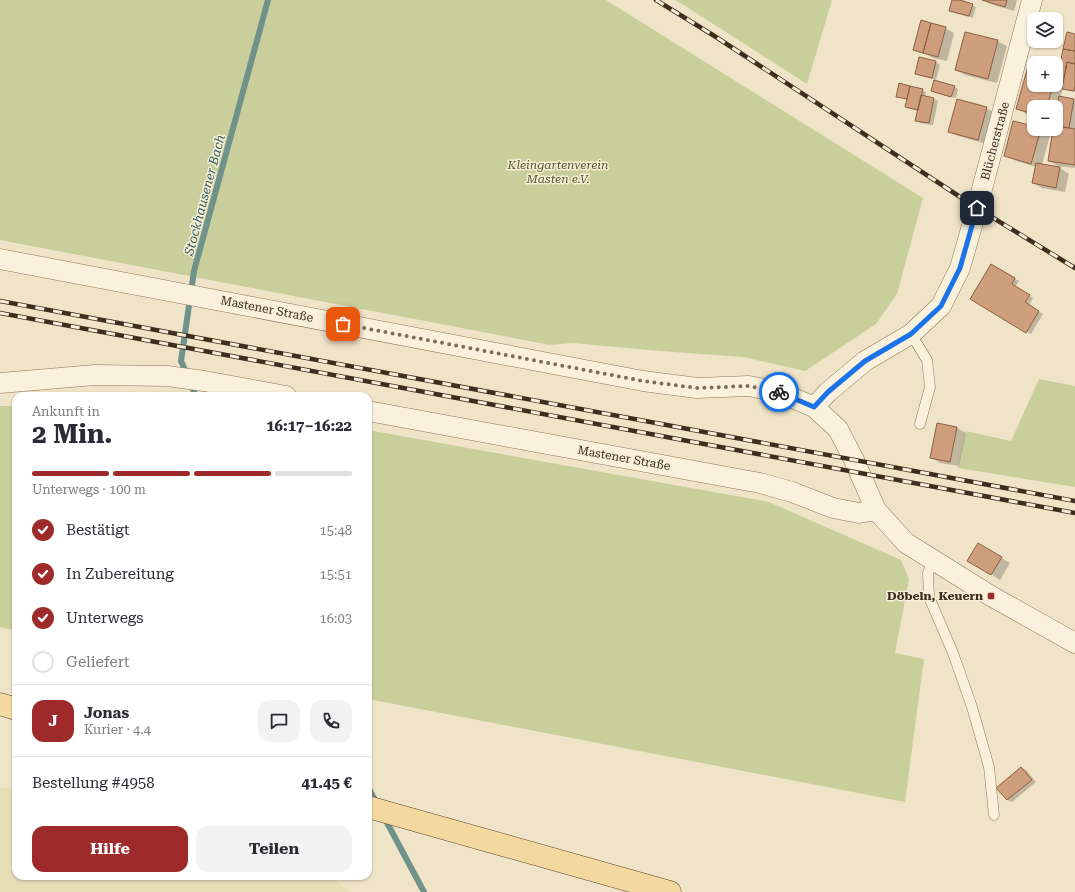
<!DOCTYPE html>
<html lang="de">
<meta charset="utf-8">
<style>
body{margin:0;font-family:"Roboto Serif",serif;background:#f2f2f3;color:#2b2b33;height:100vh;display:flex;flex-direction:column;font-size:15px;white-space:nowrap}
*{box-sizing:border-box;margin:0}
p{font-size:13px;color:#7c7c81}
.icon{flex:none;width:22px;height:22px;fill:none;stroke:currentColor;stroke-width:2;stroke-linecap:round;stroke-linejoin:round}
.map{position:relative;flex:1;overflow:hidden}
.drawer{position:absolute;left:12px;top:392px;width:360px;height:488px;display:flex;flex-direction:column;background:#fff;border-radius:12px;box-shadow:0 1px 3px #0004}
.drawer>*{flex:none}
.controls{position:absolute;left:1027px;top:12px;display:grid;gap:8px}
.controls a{display:grid;place-items:center;width:36px;height:36px;border-radius:8px;background:#fff;box-shadow:0 1px 3px #0004;font-size:20px}
.pin{position:absolute;display:grid;place-items:center;width:34px;height:34px;color:#fff;margin:-17px;border-radius:8px;box-shadow:0 2px 6px #0006}
.courier{position:absolute;display:grid;place-items:center;width:40px;height:40px;margin:-20px;border:3px solid #1a73e8;border-radius:50%;background:#fff;color:#222;box-shadow:0 1px 5px #0007}
.head em{font-style:normal;font-weight:700}
.head div{display:flex;flex-direction:column-reverse}
.head{display:flex;align-items:center;justify-content:space-between;height:68px;padding:0 20px}
h1{font-size:26px;font-weight:700;line-height:30px}
.bar{display:grid;grid-template-columns:repeat(4,1fr);gap:6px 4px;align-content:center;height:48px;padding:0 20px}
.bar i{height:5px;border-radius:3px;background:#e1e1e2}
.bar .on{background:#9e2a2b}
.bar p{grid-column:span 4}
.line{display:flex;align-items:center;gap:10px;padding:0 20px;border-top:1px solid #e1e1e2}
.line div{flex:1}
.round{display:grid;place-items:center;flex:none;width:42px;height:42px;border-radius:12px;background:#f2f2f3}
ol{padding:0 20px;list-style:none}
li{display:flex;align-items:center;gap:12px;height:44px}
li p{margin-inline-start:auto}
li .icon{padding:4px;border-radius:50%;background:#9e2a2b;color:#fff;stroke-width:4}
li:last-child{color:#7c7c81}
li i{width:22px;height:22px;border:2px solid #e1e1e2;border-radius:50%}
.action{display:flex;gap:8px;margin-top:auto;padding:8px 20px}
.action a{flex:1;height:46px;border-radius:12px;background:#9e2a2b;color:#fff;font-size:16px;font-weight:700;line-height:46px;text-align:center}
.action a+a{background:#f2f2f3;color:#2b2b33}
.map>svg:first-child{display:block}
</style>
<div class="map">
<svg width="1075" height="892" viewBox="0 0 1075 892">
<rect width="100%" height="100%" fill="#f0e4c8"/>
<path fill="#e6deb5" d="M0,787L16,790V876H330L350,892H0Z"/>
<path fill="#c9cf9b" d="M0,0H606L923,198L897,294L876,324L805,371L743,357L660,351L573,343L550,345L0,240Z
M676,0H832L807,84Z
M1039,379L1075,386V487L958,468L966,431L1011,441Z
M0,406H16V631L0,627Z
M368,430L769,502L901,560L909,579L895,653L924,659L905,802L368,699Z"/>
<path fill="#0003" d="M954,0L972,5L976,7L973,18L955,13L951,10Z
M983,0H1017L1014,11L990,4Z
M945,28L954,33L947,61L933,58L928,55L918,52L914,50Z
M1075,35V92L1067,90L1063,88L1060,98L1075,101V168L1058,166L1049,161L1054,129H1056V107H1034V116L1026,114L1017,108L1034,68V85H1056V74L1059,76Z
M997,41L1007,46L997,83L965,75L956,70Z
M936,62L940,65L936,80L921,76L916,73Z
M954,87L958,89L956,98L936,93L932,91Z
M922,90L926,92L925,97L934,99L938,101L933,125L920,123L916,120L918,111L910,109L906,107L908,100L901,98L897,96Z
M986,108L995,113L987,144L958,136L949,131Z
M1034,127V129H1041L1050,135L1042,165L1060,168L1069,174L1065,192L1042,188L1033,183L1036,167L1014,160L1005,155Z
M992,265L1019,281L1015,287L1033,298L1029,306L1043,314L1031,334L971,299Z
M938,424L957,428L966,433L959,466L940,463L931,457Z
M978,544L1010,563L1000,580L991,574Z
M1022,768L1026,770L1036,782L1012,802L1008,800L998,788Z"/>
<g fill="none" stroke-linecap="round" stroke-linejoin="round">
<path stroke="#6f938a" stroke-width="6" d="M187,374L181,361L194,271L268,0
M190,383L196,396
M368,787L377,804
M384,817L424,892"/>
</g>
<path fill="#cf9f7d" stroke="#8d5f41" d="M952,0H960L973,4L969,16L949,11Z
M982,0H1007L1005,7Z
M921,20L931,23L923,53L913,50Z
M931,23L946,27L938,57L923,53Z
M965,32L998,40L988,79L955,70Z
M1067,32L1075,34V51L1063,49Z
M1063,49L1075,51V64L1067,62L1064,78L1058,76Z
M919,57L936,61L932,78L915,74Z
M1067,62L1075,64V85L1074,91L1062,89Z
M1028,66L1034,67V85H1053L1047,107H1034V114L1016,109Z
M934,80L955,86L951,97L931,91Z
M899,83L910,86L907,99L896,97Z
M910,86L923,89L918,110L905,107Z
M921,95L934,98L929,123L915,121Z
M1059,96L1074,99L1069,128L1056,126V113Z
M957,99L987,107L978,140L948,132Z
M1013,121L1034,126V129H1041L1031,164L1004,156Z
M1056,126L1075,129V165L1048,161L1053,129H1056Z
M1036,163L1060,167L1056,188L1032,183Z
M991,264L1015,278L1012,284L1030,295L1025,302L1039,311L1026,333L970,299Z
M937,423L957,427L950,462L930,458Z
M978,543L1002,557L991,575L967,561Z
M1021,767L1032,780L1007,800L996,788Z"/>
<g fill="none" stroke-linecap="round" stroke-linejoin="round">
<g stroke="#8d765c" stroke-width="11">
<path id="lane" d="M911,334L927,360L930,387L920,424
M933,561L928,573L929,597L953,653L972,707L989,767L994,815"/>
</g>
<g stroke="#8d765c" stroke-width="21">
<path id="street" d="M0,259L643,381L697,388L749,386L779,392L814,407L838,429L854,460L876,510L906,543L991,596L1075,643
M0,383L95,375L167,376L204,381L286,396
M814,407L828,392L865,361L911,334L941,306L960,268L977,208L1032,0
M368,411L760,483L792,492L833,508L859,513L876,510"/>
</g>
<g stroke="#5b4430" stroke-width="23">
<path id="primary" d="M0,704L16,709
M368,807L670,892"/>
</g>
<use href="#lane" stroke="#faf1dc" stroke-width="10"/>
<use href="#street" stroke="#faf1dc" stroke-width="20"/>
<use href="#primary" stroke="#f3d9a0" stroke-width="22"/>
<g stroke="#3d2e20" stroke-width="4.5">
<path id="rail" d="M656,0L716,37L977,208L1075,268
M0,301L1075,501
M0,313L1075,513"/>
</g>
<use href="#rail" stroke="#f7eed8" stroke-width="3" stroke-dasharray="9" stroke-linecap="butt"/>
</g>
<g fill="none" stroke-linecap="round" stroke-linejoin="round">
<path stroke="#7c6e5b" stroke-width="4" stroke-dasharray="0 7.2" d="M343,324L643,381L697,388L749,386L779,392"/>
<path stroke="#1a73e8" stroke-width="5" d="M779,392L814,407L828,392L865,361L911,334L941,306L960,268L977,208"/>
</g>
<rect fill="#9e2a2b" stroke="#f7eed8" stroke-width="1.5" x="987" y="592" width="8" height="8" rx="2"/>
<g text-anchor="middle" stroke-width="3" stroke-linejoin="round" paint-order="stroke">
<g font-size="12" fill="#3d2e20" stroke="#f7eed8">
<text transform="translate(995 141) rotate(-75)" y="4">Blücherstraße</text>
<text transform="translate(267 309) rotate(11)" y="4">Mastener Straße</text>
<text transform="translate(624 458) rotate(10)" y="4">Mastener Straße</text>
</g>
<g font-size="12" font-style="italic" fill="#4d5a26" stroke="#f7eed8">
<text x="558" y="169">Kleingartenverein<tspan x="558" dy="14">Masten e.V.</tspan></text>
</g>
<g font-size="12" font-weight="bold" fill="#3d2e20" stroke="#f7eed8" text-anchor="end">
<text x="983" y="600">Döbeln, Keuern</text>
</g>
<g font-size="13" font-style="italic" fill="#2f5d5a" stroke="#f7eed8">
<text transform="translate(204 195) rotate(-75)" y="5">Stockhausener Bach</text>
</g>
</g>
</svg>
<div class="controls">
<a><svg class="icon" aria-label="layers" viewBox="0 0 24 24"><path d="M12 4l9 5-9 5-9-5zM3 14l9 5 9-5"/></svg></a>
<a>+</a>
<a>−</a>
</div>
<div class="pin" style="left:343px;top:324px;background:#ea580c"><svg class="icon" aria-label="bag" viewBox="0 0 24 24"><path d="M5 8h14l-1 12H6zM9 8a3 3 0 0 1 6 0"/></svg></div>
<div class="pin" style="left:977px;top:208px;background:#1f2937"><svg class="icon" aria-label="home" viewBox="0 0 24 24"><path d="M3 11l9-7 9 7M6 9v11h12V9"/></svg></div>
<div class="courier" style="left:779px;top:392px"><svg class="icon" aria-label="bike" viewBox="0 0 24 24"><circle cx="6" cy="16" r="4"/><circle cx="18" cy="16" r="4"/><path d="M6 16l4-8h5l3 8M10 8l3 8H6M13 5h3"/></svg></div>
<section class="drawer">
<div class="head"><div><h1>2 Min.</h1><p>Ankunft in</p></div><em>16:17–16:22</em></div>
<div class="bar"><i class="on"></i><i class="on"></i><i class="on"></i><i></i><p>Unterwegs · 100 m</p></div>
<ol>
<li><svg class="icon" aria-label="check" viewBox="0 0 24 24"><path d="M5 12l5 5 9-10"/></svg>Bestätigt<p>15:48</p></li>
<li><svg class="icon" aria-label="check" viewBox="0 0 24 24"><path d="M5 12l5 5 9-10"/></svg>In Zubereitung<p>15:51</p></li>
<li><svg class="icon" aria-label="check" viewBox="0 0 24 24"><path d="M5 12l5 5 9-10"/></svg>Unterwegs<p>16:03</p></li>
<li><i></i>Geliefert</li>
</ol>
<div class="line" style="height:72px"><b class="round" style="background:#9e2a2b;color:#fff">J</b><div><b>Jonas</b><p>Kurier · 4.4</p></div><a class="round"><svg class="icon" aria-label="chat" viewBox="0 0 24 24"><path d="M4 5h16v11H9l-5 4z"/></svg></a><a class="round"><svg class="icon" aria-label="phone" viewBox="0 0 24 24"><path d="M5 4h4l2 5-3 2q2 4 5 5l2-3 5 2v4C11 20 4 13 5 4z"/></svg></a></div>
<div class="line" style="height:52px"><div>Bestellung #4958</div><b>41.45 €</b></div>
<div class="action"><a>Hilfe</a><a>Teilen</a></div>
</section>
</div>
